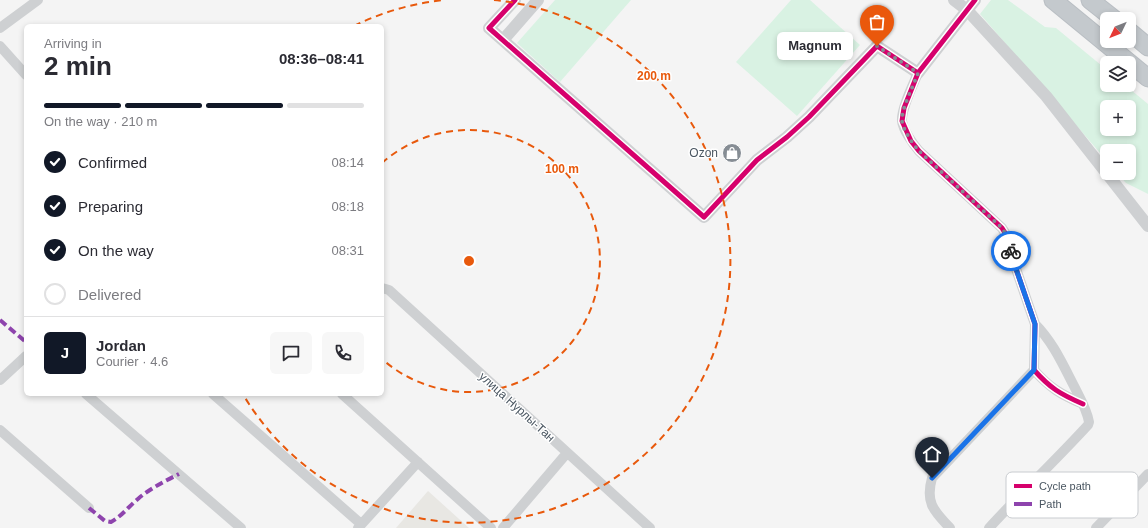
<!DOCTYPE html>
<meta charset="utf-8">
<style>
body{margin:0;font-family:Arial,sans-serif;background:#f7f7f7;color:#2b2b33;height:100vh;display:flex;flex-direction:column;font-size:15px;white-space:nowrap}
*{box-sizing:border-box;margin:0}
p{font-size:13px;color:#7c7c81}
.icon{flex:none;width:22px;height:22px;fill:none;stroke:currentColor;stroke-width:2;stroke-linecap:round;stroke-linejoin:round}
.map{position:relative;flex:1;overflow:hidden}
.panel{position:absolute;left:24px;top:24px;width:360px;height:372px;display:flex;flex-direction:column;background:#fff;border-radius:6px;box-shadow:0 2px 6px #0003}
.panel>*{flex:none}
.needle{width:26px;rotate:227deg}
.buttons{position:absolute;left:1100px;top:12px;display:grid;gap:8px}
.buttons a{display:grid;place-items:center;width:36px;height:36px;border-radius:6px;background:#fff;box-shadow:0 2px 6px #0003;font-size:20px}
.pin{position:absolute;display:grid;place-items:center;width:34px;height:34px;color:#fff;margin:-41px -17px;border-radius:50% 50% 50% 0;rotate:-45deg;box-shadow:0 0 4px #0007}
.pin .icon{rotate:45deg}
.courier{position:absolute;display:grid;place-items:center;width:40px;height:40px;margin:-20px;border:3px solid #1a73e8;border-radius:50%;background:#fff;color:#222;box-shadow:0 1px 5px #0007}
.bubble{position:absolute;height:28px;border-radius:6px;background:#fff;box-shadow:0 2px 6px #0003;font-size:13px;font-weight:800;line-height:28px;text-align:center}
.head em{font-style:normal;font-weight:800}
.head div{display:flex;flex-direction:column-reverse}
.head{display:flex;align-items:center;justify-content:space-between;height:68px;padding:0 20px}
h1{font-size:26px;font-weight:800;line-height:30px}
.bar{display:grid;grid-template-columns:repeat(4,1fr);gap:6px 4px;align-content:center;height:48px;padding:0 20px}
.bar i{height:5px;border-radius:3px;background:#e1e1e2}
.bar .active{background:#111827}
.bar p{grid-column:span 4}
.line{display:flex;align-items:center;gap:10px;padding:0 20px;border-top:1px solid #e1e1e2}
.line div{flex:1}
.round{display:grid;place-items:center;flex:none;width:42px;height:42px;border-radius:6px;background:#f7f7f7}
ol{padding:0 20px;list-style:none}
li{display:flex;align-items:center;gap:12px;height:44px}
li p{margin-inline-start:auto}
li .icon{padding:4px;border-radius:50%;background:#111827;color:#fff;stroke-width:4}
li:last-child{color:#7c7c81}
li i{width:22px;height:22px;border:2px solid #e1e1e2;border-radius:50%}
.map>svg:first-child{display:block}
</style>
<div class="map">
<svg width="1148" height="528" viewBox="0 0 1148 528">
<rect width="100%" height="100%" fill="#f4f4f4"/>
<path fill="#e8e7e3" d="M428,491L469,528H396Z"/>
<path fill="#d9f2e3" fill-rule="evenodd" d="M555,0H631L560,82L517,43Z
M791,0H810L860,45L797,116L736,62Z
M991,0H1008L1045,27L1056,28L1107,70V85H1125L1148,104V194L1126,183L1117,173H1129V151H1107V161L980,14ZM1107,107H1129V129H1107Z"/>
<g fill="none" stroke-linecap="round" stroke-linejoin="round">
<g stroke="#b9bec3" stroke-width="19">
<path id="trunk" d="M1053,0L1148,78
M1090,0L1114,19
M1129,31L1148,47"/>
</g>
<path stroke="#ced0d2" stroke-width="10" d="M0,28L38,0
M0,46L26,75
M918,73C913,85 901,109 902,121C903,130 913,144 919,151L1002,228L1007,236L1014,263L1035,324L1034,370C1050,388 1060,394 1083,404
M382,288L389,290L650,528
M0,380L26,356
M86,394L241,528
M213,394L361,524
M342,394L491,528
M0,430L89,508
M358,528L418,462
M503,528L567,453
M950,528C934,511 925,503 932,478L1034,370
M989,528C1021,493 1056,460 1088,425L1089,422C1087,410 1080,398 1075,388C1063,365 1053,342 1035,324
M1096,528L1148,474"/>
<path stroke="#ced0d2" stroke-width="12" d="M515,0L489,28L704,217L757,160L787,137L809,117L877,46L918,73L975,0
M954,0L967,10L1046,96L1148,226
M503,40L538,0"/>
<use href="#trunk" stroke="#c4c9cd" stroke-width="17"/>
<path stroke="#8e44ad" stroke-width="4" stroke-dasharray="8 4" stroke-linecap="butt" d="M0,320L26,342
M89,508L105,521L111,522C122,516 129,506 139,498C151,488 165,481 179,474"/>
<g stroke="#fff" stroke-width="8">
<path id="cycleway" d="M515,0L489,28L704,217L757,160L787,137L809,117L877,46L918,73
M975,0L918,73L904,108L902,121L911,141L919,151L1002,228L1007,236L1014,263L1035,324L1034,370C1050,388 1060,394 1083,404"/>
</g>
<use href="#cycleway" stroke="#d6006c" stroke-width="5"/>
</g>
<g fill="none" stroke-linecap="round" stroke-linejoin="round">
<path stroke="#868d94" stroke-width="4" stroke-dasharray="0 7.2" d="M877,46L918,73C914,85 901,109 902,121C903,130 913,144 919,151L1002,228L1007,236L1011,251"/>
<path stroke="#1a73e8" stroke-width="5" d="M932,478L1034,370L1035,324L1014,263L1011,251"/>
</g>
<g fill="none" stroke="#e8590c" stroke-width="2" stroke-dasharray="7 5">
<path d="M382 163A131 131 0 1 1 382 359"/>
<path d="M354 26A262 262 0 0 1 444 0M494 0A262 262 0 1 1 244 396"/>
</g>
<defs>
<g id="shop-disc" transform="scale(1)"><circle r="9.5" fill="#868d94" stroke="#fff"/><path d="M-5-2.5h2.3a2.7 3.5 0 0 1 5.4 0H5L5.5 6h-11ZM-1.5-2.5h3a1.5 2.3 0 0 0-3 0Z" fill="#fff"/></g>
</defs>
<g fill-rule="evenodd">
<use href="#shop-disc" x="732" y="153"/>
</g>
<g text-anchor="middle" stroke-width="3" stroke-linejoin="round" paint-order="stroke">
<g font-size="12" fill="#4a5661" stroke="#fff" text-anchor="end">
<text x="718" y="157">Ozon</text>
</g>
<g font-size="12" fill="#4a5661" stroke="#fff">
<text transform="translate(517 407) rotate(42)" y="4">улица Нурлы-Тан</text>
</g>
</g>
<rect x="1006" y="472" width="132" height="46" rx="6" fill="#fff" stroke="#c9ccd0" stroke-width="1"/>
<rect x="1014" y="484" width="18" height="4" fill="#d6006c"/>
<rect x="1014" y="502" width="18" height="4" fill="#8e44ad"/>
<g font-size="11" fill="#4a5661">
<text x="1039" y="490">Cycle path</text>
<text x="1039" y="508">Path</text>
</g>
<circle cx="469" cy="261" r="6" fill="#e8590c" stroke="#fff" stroke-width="2"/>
<g font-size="12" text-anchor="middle" font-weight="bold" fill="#e8590c" stroke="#fff" stroke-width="3" stroke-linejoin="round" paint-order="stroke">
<text x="654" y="80">200 m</text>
<text x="562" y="173">100 m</text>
</g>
</svg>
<div class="buttons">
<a><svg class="needle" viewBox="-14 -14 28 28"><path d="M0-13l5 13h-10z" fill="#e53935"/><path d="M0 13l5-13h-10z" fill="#7c7c81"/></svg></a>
<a><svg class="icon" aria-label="layers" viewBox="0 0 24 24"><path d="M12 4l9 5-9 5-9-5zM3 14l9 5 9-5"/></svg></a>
<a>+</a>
<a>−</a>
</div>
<div class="pin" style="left:877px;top:46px;background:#ea580c"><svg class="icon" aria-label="bag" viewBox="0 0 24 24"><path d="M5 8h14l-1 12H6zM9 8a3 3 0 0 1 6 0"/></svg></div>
<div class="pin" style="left:932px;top:478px;background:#1f2937"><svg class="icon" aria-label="home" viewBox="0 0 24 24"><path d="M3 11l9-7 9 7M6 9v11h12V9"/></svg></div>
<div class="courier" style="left:1011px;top:251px"><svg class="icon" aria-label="bike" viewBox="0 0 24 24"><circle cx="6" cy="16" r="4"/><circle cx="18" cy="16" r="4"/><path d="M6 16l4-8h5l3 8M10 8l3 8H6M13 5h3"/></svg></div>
<div class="bubble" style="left:777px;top:32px;width:76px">Magnum</div>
<section class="panel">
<div class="head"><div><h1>2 min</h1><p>Arriving in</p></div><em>08:36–08:41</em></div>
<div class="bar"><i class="active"></i><i class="active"></i><i class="active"></i><i></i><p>On the way · 210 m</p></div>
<ol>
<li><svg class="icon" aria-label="check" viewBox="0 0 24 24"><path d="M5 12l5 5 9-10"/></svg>Confirmed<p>08:14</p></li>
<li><svg class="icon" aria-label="check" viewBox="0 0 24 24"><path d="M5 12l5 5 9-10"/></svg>Preparing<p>08:18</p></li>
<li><svg class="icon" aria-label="check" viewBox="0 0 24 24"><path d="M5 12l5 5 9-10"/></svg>On the way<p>08:31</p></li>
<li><i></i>Delivered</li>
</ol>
<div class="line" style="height:72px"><b class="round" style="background:#111827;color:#fff">J</b><div><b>Jordan</b><p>Courier · 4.6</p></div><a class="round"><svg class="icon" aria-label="chat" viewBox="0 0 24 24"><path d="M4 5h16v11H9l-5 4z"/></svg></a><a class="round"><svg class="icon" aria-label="phone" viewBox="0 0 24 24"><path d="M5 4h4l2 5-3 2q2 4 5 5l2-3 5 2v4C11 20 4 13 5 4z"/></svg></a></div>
</section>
</div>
